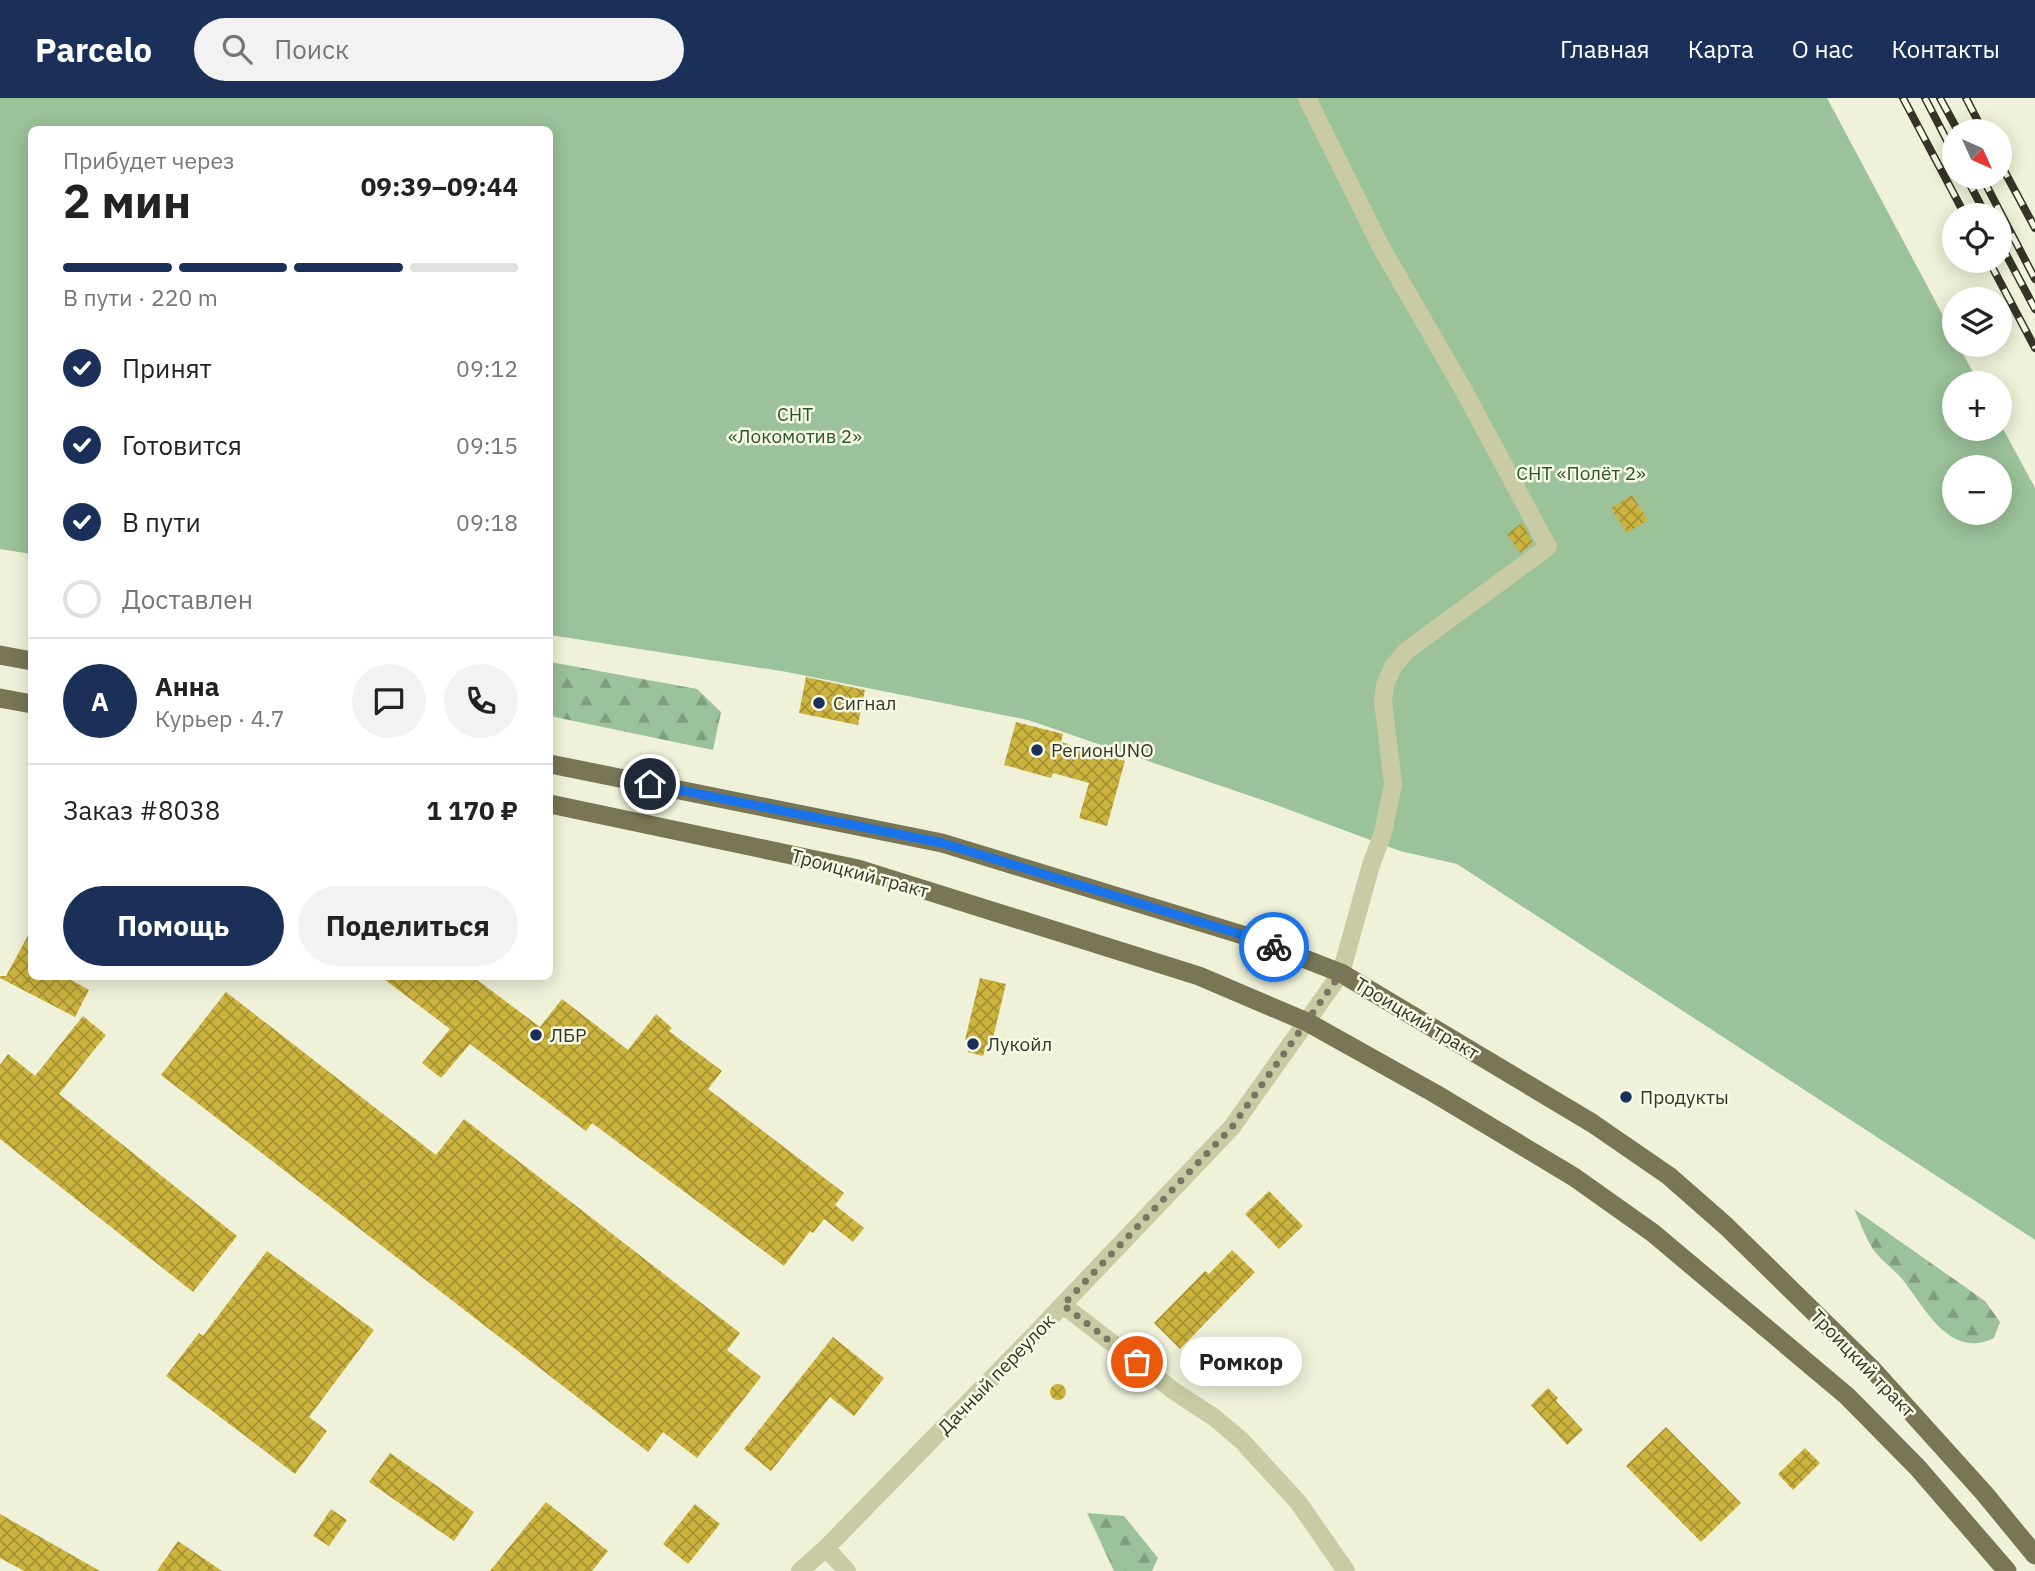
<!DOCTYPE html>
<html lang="ru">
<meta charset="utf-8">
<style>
body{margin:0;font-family:"IBM Plex Sans",sans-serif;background:#f2f2f2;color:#222;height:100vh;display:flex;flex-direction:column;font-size:26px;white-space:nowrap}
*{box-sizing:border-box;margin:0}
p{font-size:23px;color:#767676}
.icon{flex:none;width:38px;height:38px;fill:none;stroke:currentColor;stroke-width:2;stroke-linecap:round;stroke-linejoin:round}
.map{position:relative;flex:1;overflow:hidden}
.panel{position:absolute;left:28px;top:28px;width:525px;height:854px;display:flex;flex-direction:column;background:#fff;border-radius:10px;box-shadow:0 4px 18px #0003}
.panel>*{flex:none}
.needle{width:46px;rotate:135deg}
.controls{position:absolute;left:1942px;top:21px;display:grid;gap:14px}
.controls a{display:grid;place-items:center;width:70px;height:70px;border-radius:50%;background:#fff;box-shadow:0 4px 18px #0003;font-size:35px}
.pin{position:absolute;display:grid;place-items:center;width:60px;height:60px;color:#fff;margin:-30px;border:4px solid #fff;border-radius:50%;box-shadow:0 2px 7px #0007}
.courier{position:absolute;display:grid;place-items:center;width:70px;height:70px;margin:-35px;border:5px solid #1a73e8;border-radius:50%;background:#fff;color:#222;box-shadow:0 2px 9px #0007}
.bubble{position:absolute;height:49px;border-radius:24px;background:#fff;box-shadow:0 4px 18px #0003;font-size:23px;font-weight:700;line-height:49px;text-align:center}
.overview em{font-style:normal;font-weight:700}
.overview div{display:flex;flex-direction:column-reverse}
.overview{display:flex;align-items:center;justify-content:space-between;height:119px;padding:0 35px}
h1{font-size:46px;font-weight:700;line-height:52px}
.bar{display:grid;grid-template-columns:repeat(4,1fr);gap:10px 7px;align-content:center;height:84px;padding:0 35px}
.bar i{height:9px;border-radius:5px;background:#e0e0e0}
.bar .selected{background:#1a3059}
.bar p{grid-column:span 4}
.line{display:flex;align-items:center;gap:18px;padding:0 35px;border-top:2px solid #e0e0e0}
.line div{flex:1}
.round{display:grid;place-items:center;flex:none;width:74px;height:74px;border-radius:37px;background:#f2f2f2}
ol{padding:0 35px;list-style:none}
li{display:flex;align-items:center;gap:21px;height:77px}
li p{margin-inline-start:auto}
li .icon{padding:7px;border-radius:50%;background:#1a3059;color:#fff;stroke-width:4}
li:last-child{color:#767676}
li i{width:38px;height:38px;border:4px solid #e0e0e0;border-radius:50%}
.cta{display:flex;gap:14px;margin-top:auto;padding:14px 35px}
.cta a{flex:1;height:80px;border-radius:42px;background:#1a3059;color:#fff;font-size:28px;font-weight:700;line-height:80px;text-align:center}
.cta a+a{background:#f2f2f2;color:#222}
header{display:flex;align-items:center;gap:42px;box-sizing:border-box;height:98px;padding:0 35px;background:#1a3059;color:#fff}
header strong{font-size:33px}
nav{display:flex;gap:38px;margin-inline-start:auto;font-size:24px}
.search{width:490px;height:63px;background:#f2f2f2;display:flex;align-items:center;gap:18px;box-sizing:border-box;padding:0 24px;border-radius:38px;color:#767676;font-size:26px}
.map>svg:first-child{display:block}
</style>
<header>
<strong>Parcelo</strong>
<div class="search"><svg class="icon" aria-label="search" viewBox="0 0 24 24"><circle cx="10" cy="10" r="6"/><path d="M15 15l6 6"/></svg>Поиск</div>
<nav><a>Главная</a><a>Карта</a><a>О нас</a><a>Контакты</a></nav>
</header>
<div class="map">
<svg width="2035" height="1473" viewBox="0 0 2035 1473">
<defs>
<pattern id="forest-firs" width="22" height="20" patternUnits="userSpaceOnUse" patternTransform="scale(1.75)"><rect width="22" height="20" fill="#9bc298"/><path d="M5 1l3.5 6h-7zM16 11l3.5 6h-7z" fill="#7f9e7c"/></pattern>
<pattern id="building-cross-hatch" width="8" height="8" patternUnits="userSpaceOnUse" patternTransform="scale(1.75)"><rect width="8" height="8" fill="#cbb33e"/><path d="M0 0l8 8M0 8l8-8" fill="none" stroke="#a69234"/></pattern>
</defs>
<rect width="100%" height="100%" fill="#eff2d9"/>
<path fill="url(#forest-firs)" d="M550,564L697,591L721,614L713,652L550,618Z
M1854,1111L1985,1203L2000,1224L1994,1240C1950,1262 1925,1210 1903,1182C1895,1172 1884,1165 1876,1155C1866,1143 1861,1125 1854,1111Z
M1087,1415L1124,1418L1158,1460L1152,1473H1114Z"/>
<path fill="#9bc298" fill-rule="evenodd" d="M0,0H1827L1955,240V247H1958L1979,285H1955V331H2000V325L2035,390V1142L1457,766L1400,753L1271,705L1028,622L787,574L550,537V32H32L31,456L0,451ZM1955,369H2000V415H1955Z"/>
<path fill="url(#building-cross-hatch)" d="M1632,397L1648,422L1627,435L1611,410Z
M1522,425L1533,445L1520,455L1507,436Z
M806,579L865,592L858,627L799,615Z
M1016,624L1063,636L1061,644L1125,663L1107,728L1079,720L1089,685L1053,675L1051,680L1004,667Z
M32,830V878H64L89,892L75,919L0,880V878H6Z
M380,878H472L540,929L562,901L628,952L656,916L672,930L669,933L722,973L708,991L844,1095L835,1107L864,1130L853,1144L824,1121L813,1135L810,1133L784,1168L592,1025L586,1033L470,946L441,980L422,965L450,931Z
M980,880L1006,886L991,948L986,947L983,958L968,954L971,943L965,942Z
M226,894L436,1057L464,1021L740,1235L727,1252L761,1279L697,1360L663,1334L648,1354L161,977Z
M83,918L106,937L59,996L237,1138L193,1194L0,1041V967L8,956L35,978Z
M1269,1093L1303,1128L1279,1151L1245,1116Z
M1232,1152L1255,1174L1180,1251L1154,1225L1205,1173L1209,1176Z
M267,1153L374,1232L309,1319L327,1333L295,1376L166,1278L199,1235L203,1238Z
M833,1239L884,1280L854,1318L830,1299L771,1373L744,1351Z
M1050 1294a8 8 0 1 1 16 0a8 8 0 1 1-16 0Z
M1548,1290L1558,1300L1556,1303L1583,1332L1567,1347L1531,1307Z
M1666,1329L1741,1405L1701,1444L1626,1368Z
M1805,1350L1820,1365L1793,1392L1778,1376Z
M390,1355L474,1414L454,1443L369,1384Z
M546,1404L608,1453L592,1473H490Z
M695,1406L720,1426L688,1466L663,1446Z
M331,1411L347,1422L329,1448L313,1438Z
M0,1416L100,1473H24L0,1460Z
M178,1443L222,1473H157Z"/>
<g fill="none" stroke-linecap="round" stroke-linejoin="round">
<path stroke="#c9cba4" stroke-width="18" d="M1063,1207L1174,1293L1215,1320L1242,1343L1298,1404L1346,1473
M826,1450L847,1473
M800,1473L826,1450L1034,1237L1232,1029L1341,875L1371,767L1383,735L1393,686L1383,603L1385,587L1393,569L1406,553L1548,449L1464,293L1381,149L1307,0"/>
<path stroke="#797656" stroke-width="19" d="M0,557L32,563
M0,600L32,606
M550,666L942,745L1246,838L1341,875L1592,1025L1669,1078L1726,1128L1873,1272L1984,1395L2035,1457
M550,706L858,771L1199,878L1307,924L1434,995L1574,1079L1653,1135L1847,1298L1918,1370L2007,1473"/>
<g stroke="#363426" stroke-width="8">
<path id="rail" d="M1903,0L1965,117
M1925,0L1955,58
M1940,0L1958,33
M1966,0L1983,33
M2000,65L2035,130
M1966,79L1986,117
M1982,79L2035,181
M2000,145L2035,211
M1989,163L2035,250"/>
</g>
<use href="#rail" stroke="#f7fae5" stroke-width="5" stroke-dasharray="16" stroke-linecap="butt"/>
</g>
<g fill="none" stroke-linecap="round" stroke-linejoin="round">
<path stroke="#777665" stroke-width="7" stroke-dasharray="0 12.6" d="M1137,1264L1063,1207L1232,1029L1341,875L1274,849"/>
<path stroke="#1a73e8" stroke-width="9" d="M650,686L942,745L1246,838L1274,849"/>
</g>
<g fill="#1a3059" stroke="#f7fae5" stroke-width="2.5">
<circle cx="819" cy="605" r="7"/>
<circle cx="1037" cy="652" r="7"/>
<circle cx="536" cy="937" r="7"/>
<circle cx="973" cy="946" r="7"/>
<circle cx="1626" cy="999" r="7"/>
</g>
<g text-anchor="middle" stroke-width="5" stroke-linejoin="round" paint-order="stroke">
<g font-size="19" fill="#2b5529" stroke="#f7fae5">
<text x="795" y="323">СНТ<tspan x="795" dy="22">«Локомотив 2»</tspan></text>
<text x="1581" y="382">СНТ «Полёт 2»</text>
</g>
<g font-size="19" fill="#363426" stroke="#f7fae5" text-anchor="start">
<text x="833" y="612">Сигнал</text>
<text x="1051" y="659">РегионUNO</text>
<text x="550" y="944">ЛБР</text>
<text x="987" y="953">Лукойл</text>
<text x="1640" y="1006">Продукты</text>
</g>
<g font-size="19" fill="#363426" stroke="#f7fae5">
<text transform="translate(860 775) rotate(15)" y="7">Троицкий тракт</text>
<text transform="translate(1417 920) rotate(31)" y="7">Троицкий тракт</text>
<text transform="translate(1863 1265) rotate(46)" y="7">Троицкий тракт</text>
<text transform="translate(996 1276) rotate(-46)" y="7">Дачный переулок</text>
</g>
</g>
</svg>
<div class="controls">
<a><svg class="needle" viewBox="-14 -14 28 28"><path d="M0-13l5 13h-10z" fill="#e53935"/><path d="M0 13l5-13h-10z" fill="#767676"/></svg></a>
<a><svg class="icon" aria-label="locate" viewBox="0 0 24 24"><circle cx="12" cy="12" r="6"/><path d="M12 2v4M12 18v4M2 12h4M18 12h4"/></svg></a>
<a><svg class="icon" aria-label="layers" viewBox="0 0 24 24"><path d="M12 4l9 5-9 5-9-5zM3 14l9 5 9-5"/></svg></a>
<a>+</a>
<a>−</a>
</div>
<div class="pin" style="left:1137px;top:1264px;background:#ea580c"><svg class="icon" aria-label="bag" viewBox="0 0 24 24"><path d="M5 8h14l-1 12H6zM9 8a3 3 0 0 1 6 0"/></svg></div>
<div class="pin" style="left:650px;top:686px;background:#1f2937"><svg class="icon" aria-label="home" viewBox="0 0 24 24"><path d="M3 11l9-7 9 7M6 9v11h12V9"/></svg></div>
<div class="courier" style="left:1274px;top:849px"><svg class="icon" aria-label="bike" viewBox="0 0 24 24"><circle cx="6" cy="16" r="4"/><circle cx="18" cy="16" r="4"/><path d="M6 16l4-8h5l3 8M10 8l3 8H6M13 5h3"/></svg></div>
<div class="bubble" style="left:1180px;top:1239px;width:122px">Ромкор</div>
<section class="panel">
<div class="overview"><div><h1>2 мин</h1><p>Прибудет через</p></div><em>09:39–09:44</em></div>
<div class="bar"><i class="selected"></i><i class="selected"></i><i class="selected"></i><i></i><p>В пути · 220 m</p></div>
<ol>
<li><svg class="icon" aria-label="check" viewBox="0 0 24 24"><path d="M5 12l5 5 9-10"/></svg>Принят<p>09:12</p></li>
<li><svg class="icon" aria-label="check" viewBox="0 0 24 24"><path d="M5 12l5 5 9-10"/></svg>Готовится<p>09:15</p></li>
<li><svg class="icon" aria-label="check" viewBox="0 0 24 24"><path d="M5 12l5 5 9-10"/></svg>В пути<p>09:18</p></li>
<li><i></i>Доставлен</li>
</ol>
<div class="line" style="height:126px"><b class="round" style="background:#1a3059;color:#fff">А</b><div><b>Анна</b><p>Курьер · 4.7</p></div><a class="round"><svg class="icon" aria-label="chat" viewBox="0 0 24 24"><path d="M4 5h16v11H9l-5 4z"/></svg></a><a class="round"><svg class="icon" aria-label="phone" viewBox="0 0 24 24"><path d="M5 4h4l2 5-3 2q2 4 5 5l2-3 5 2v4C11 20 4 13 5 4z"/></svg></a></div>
<div class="line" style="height:91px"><div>Заказ #8038</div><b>1 170 ₽</b></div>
<div class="cta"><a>Помощь</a><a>Поделиться</a></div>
</section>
</div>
